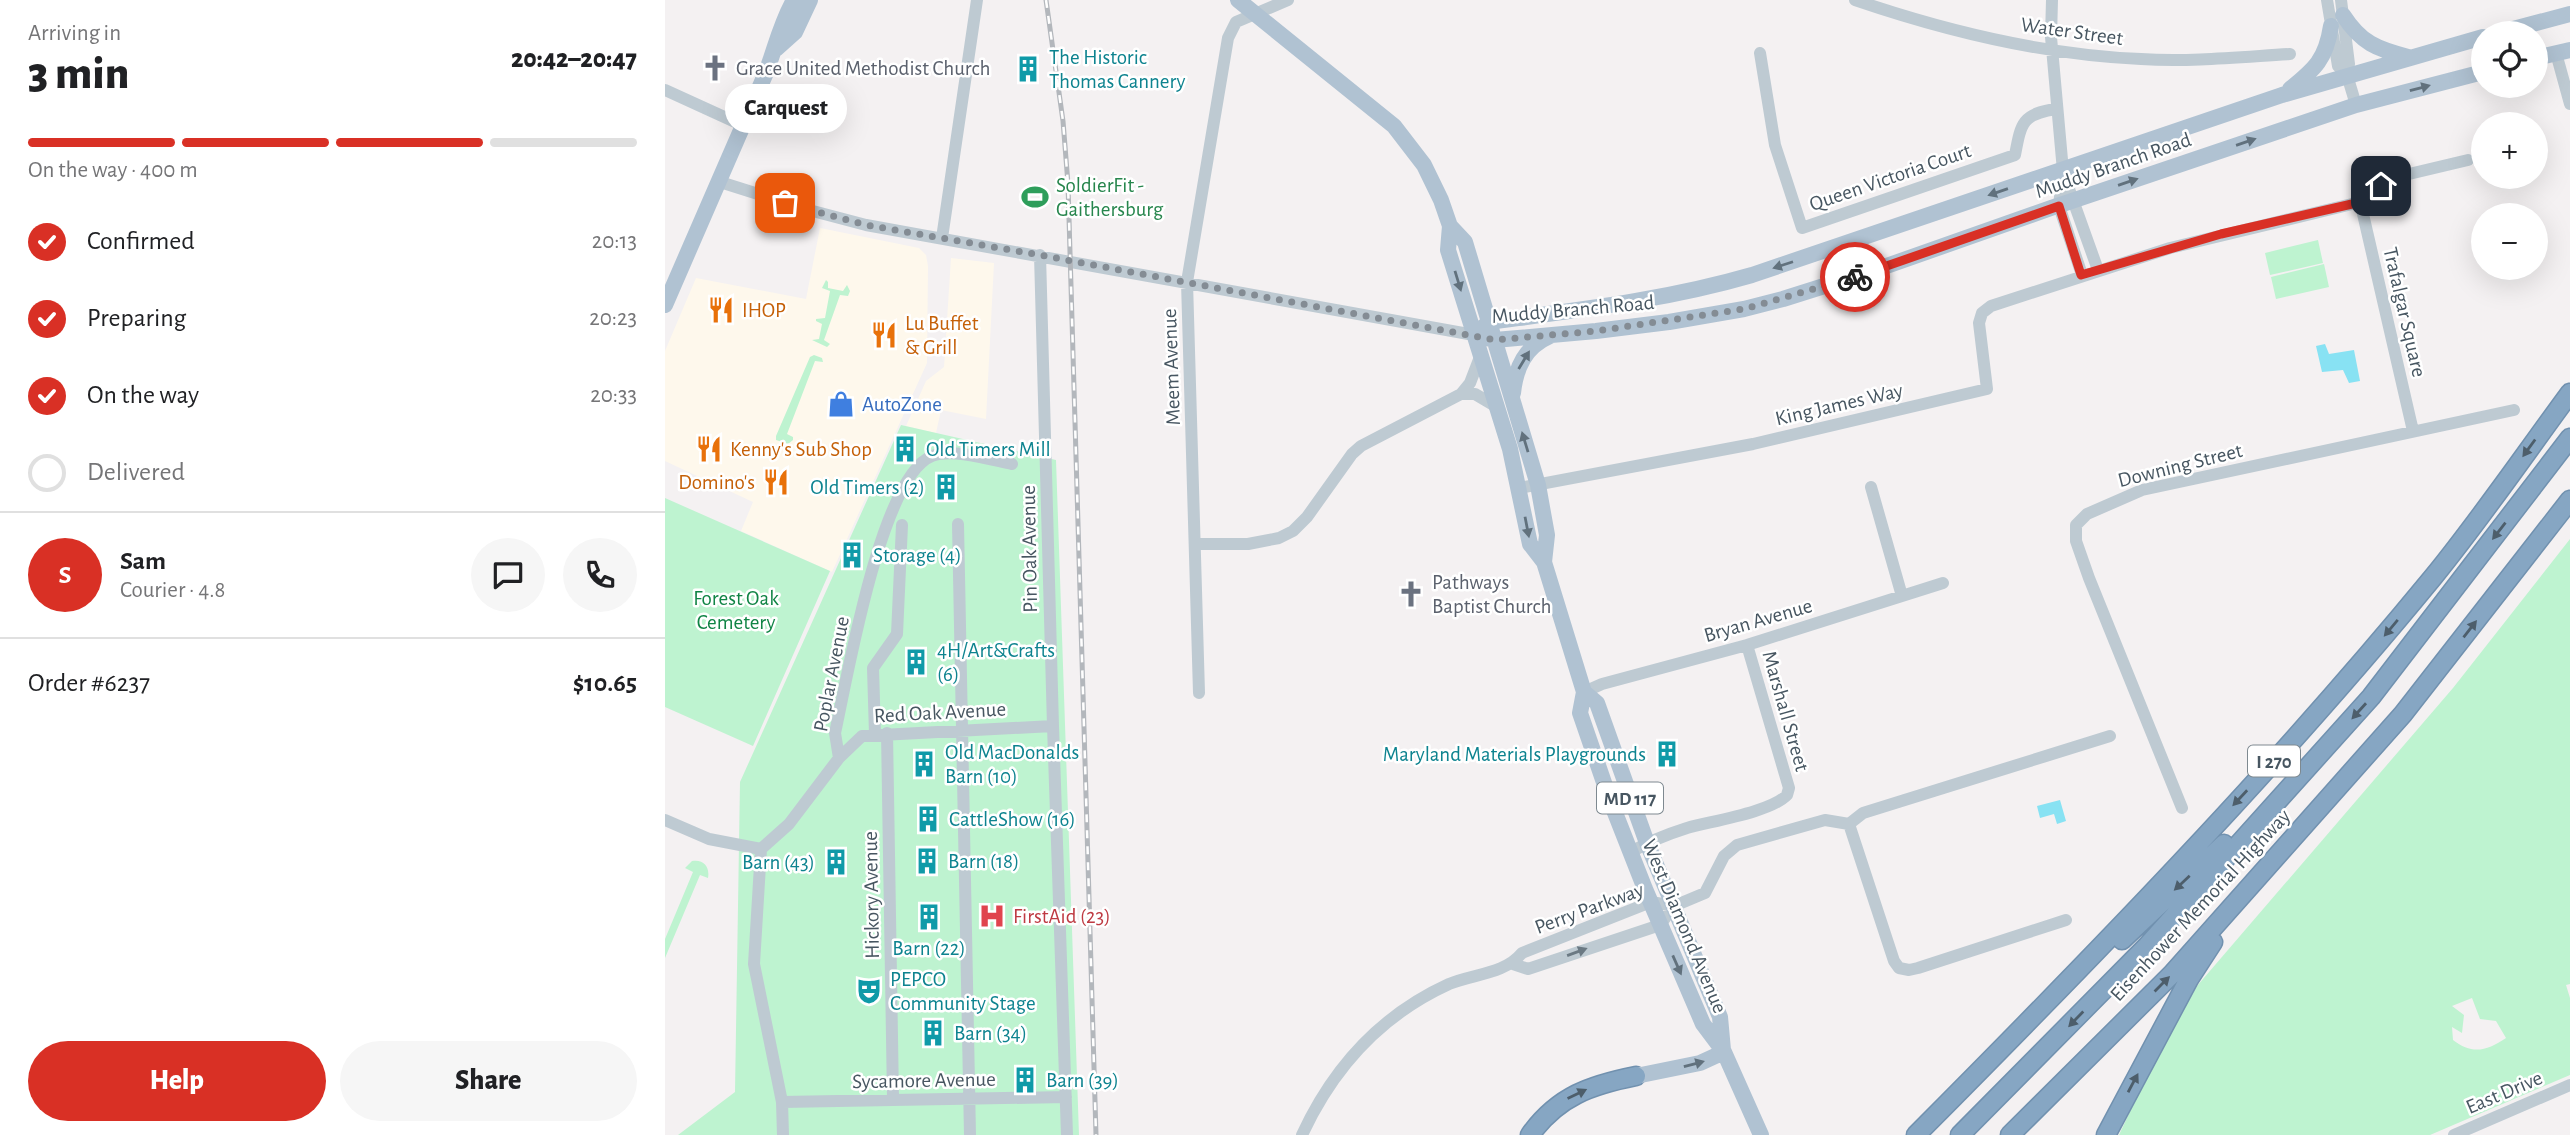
<!DOCTYPE html>
<meta charset="utf-8">
<style>
body{margin:0;font-family:"Alegreya Sans",sans-serif;background:#f6f6f6;color:#202124;height:100vh;display:flex;flex-direction:column;font-size:26px;white-space:nowrap}
*{box-sizing:border-box;margin:0}
p{font-size:23px;color:#757577}
.icon{flex:none;width:38px;height:38px;fill:none;stroke:currentColor;stroke-width:2;stroke-linecap:round;stroke-linejoin:round}
.map{position:relative;flex:1;overflow:hidden}
.sheet{display:flex;flex-direction:column;background:#fff;width:665px}
.sheet>*{flex:none}
.controls{position:absolute;left:1806px;top:21px;display:grid;gap:14px}
.controls a{display:grid;place-items:center;width:77px;height:77px;border-radius:50%;background:#fff;box-shadow:0 7px 28px #0002;font-size:35px}
.pin{position:absolute;display:grid;place-items:center;width:60px;height:60px;color:#fff;margin:-30px;border-radius:14px;box-shadow:0 4px 10px #0006}
.courier{position:absolute;display:grid;place-items:center;width:70px;height:70px;margin:-35px;border:5px solid #d93025;border-radius:50%;background:#fff;color:#222;box-shadow:0 2px 9px #0007}
.bubble{position:absolute;height:49px;border-radius:24px;background:#fff;box-shadow:0 7px 28px #0002;font-size:23px;font-weight:800;line-height:49px;text-align:center}
.overview em{font-style:normal;font-weight:800}
.overview div{display:flex;flex-direction:column-reverse}
.overview{display:flex;align-items:center;justify-content:space-between;height:119px;padding:0 28px}
h1{font-size:46px;font-weight:800;line-height:52px}
.bar{display:grid;grid-template-columns:repeat(4,1fr);gap:10px 7px;align-content:center;height:84px;padding:0 28px}
.bar i{height:9px;border-radius:5px;background:#e0e0e0}
.bar .active{background:#d93025}
.bar p{grid-column:span 4}
.line{display:flex;align-items:center;gap:18px;padding:0 28px;border-top:2px solid #e0e0e0}
.line div{flex:1}
.round{display:grid;place-items:center;flex:none;width:74px;height:74px;border-radius:37px;background:#f6f6f6}
ol{padding:0 28px;list-style:none}
li{display:flex;align-items:center;gap:21px;height:77px}
li p{margin-inline-start:auto}
li .icon{padding:7px;border-radius:50%;background:#d93025;color:#fff;stroke-width:4}
li:last-child{color:#757577}
li i{width:38px;height:38px;border:4px solid #e0e0e0;border-radius:50%}
.primary-button{display:flex;gap:14px;margin-top:auto;padding:14px 28px}
.primary-button a{flex:1;height:80px;border-radius:42px;background:#d93025;color:#fff;font-size:28px;font-weight:800;line-height:80px;text-align:center}
.primary-button a+a{background:#f6f6f6;color:#202124}
main{display:flex;flex:1;min-height:0}
.map>svg:first-child{display:block}
</style>
<main>
<section class="sheet">
<div class="overview"><div><h1>3 min</h1><p>Arriving in</p></div><em>20:42–20:47</em></div>
<div class="bar"><i class="active"></i><i class="active"></i><i class="active"></i><i></i><p>On the way · 400 m</p></div>
<ol>
<li><svg class="icon" aria-label="check" viewBox="0 0 24 24"><path d="M5 12l5 5 9-10"/></svg>Confirmed<p>20:13</p></li>
<li><svg class="icon" aria-label="check" viewBox="0 0 24 24"><path d="M5 12l5 5 9-10"/></svg>Preparing<p>20:23</p></li>
<li><svg class="icon" aria-label="check" viewBox="0 0 24 24"><path d="M5 12l5 5 9-10"/></svg>On the way<p>20:33</p></li>
<li><i></i>Delivered</li>
</ol>
<div class="line" style="height:126px"><b class="round" style="background:#d93025;color:#fff">S</b><div><b>Sam</b><p>Courier · 4.8</p></div><a class="round"><svg class="icon" aria-label="chat" viewBox="0 0 24 24"><path d="M4 5h16v11H9l-5 4z"/></svg></a><a class="round"><svg class="icon" aria-label="phone" viewBox="0 0 24 24"><path d="M5 4h4l2 5-3 2q2 4 5 5l2-3 5 2v4C11 20 4 13 5 4z"/></svg></a></div>
<div class="line" style="height:91px"><div>Order #6237</div><b>$10.65</b></div>
<div class="primary-button"><a>Help</a><a>Share</a></div>
</section>
<div class="map">
<svg width="1905" height="1135" viewBox="0 0 1905 1135">
<rect width="100%" height="100%" fill="#f4f1f2"/>
<path fill="#fef8ec" d="M155,228L254,248L261,255L263,266L262,363L167,572L76,531L88,502L0,461V351L31,278L141,299Z
M286,258L329,263L321,419L276,410L271,433L241,426L261,381L279,367Z"/>
<path fill="#bef3d0" fill-rule="evenodd" d="M1653,240L1658,263L1605,275L1600,253Z
M1659,264L1664,287L1611,299L1606,277Z
M161,280L163,282V288L178,291L182,285L185,291L183,296L175,295L159,340L165,344L162,347L147,340L154,339L157,324L151,321V319L160,318L165,291L157,288Z
M149,355L157,358L158,362L150,361L122,434L128,437V440L123,444L111,440V436L145,357Z
M236,425L391,460L414,1135H13L70,1092L75,782Z
M0,498L165,571L88,746L0,707Z
M1905,539V984L1901,985L1905,998V1075L1765,1135H1454L1488,1062L1532,986L1788,688ZM1807,998L1815,1019L1831,1021L1841,1038C1822,1051 1807,1055 1788,1040L1787,1027L1797,1033L1799,1015L1787,1006Z
M27,861C39,859 45,867 43,878L35,875L0,958V939L28,872L20,868Z"/>
<path fill="#88e2f3" d="M1660,344L1664,354L1689,350L1695,381L1684,383L1678,370L1657,372L1651,346Z
M1395,800L1401,821L1392,824L1389,814L1375,818L1372,806Z"/>
<g fill="none" stroke-linecap="round" stroke-linejoin="round">
<g stroke="#7191af" stroke-width="21">
<path id="highway" d="M1457,940L1559,844
M865,1135C893,1096 926,1085 971,1076
M1251,1135C1430,955 1608,772 1769,576C1817,517 1860,454 1905,393
M1295,1135L1482,946L1706,697L1905,438
M1345,1135L1507,974L1738,714L1905,500
M1441,1135L1524,979L1548,942"/>
</g>
<path stroke="#becad2" stroke-width="12" d="M1190,0C1281,31 1379,55 1476,59C1525,62 1575,57 1625,54
M1387,0L1386,37L1398,171L1394,206L1417,275
M1662,0L1673,66L1682,75L1691,105
M1676,0L1684,64L1682,75
M1095,53L1110,145L1137,228L1350,155C1356,123 1357,114 1391,109
M1891,53L1905,104
M0,90L79,126
M1399,175L1433,270
M55,182L144,210L201,225L809,335
M1695,201L1748,431
M277,238L312,0
M375,255L388,726L402,1135
M796,394H810L832,407
M1206,487L1237,596
M854,488L1088,444L1322,389L1314,323L1317,313L1326,306L1505,248L1687,204L1716,186L1744,174L1803,160
M293,524L305,1135
M531,544H583L614,538L628,531L642,517L687,454L696,446L796,394L805,383L815,357
M919,692L937,684L1082,645L1278,583
M534,693L522,282L563,38L571,22L623,0
M222,733L228,1098
M210,734L208,668L232,634L237,525
M174,758L170,733C182,679 216,476 267,456C287,448 327,460 347,464
M1517,808L1424,578L1411,541V525L1422,514L1477,490L1849,410
M0,820L44,839L96,849
M1184,824L1198,813L1445,736
M966,852C983,842 1003,834 1022,828C1047,821 1106,812 1122,795L1124,788L1082,645
M848,964L863,969L995,925L1009,906L1040,893L1059,856L1072,845L1160,820L1184,824L1229,961L1234,968L1244,970L1253,968L1401,920
M117,1102L401,1097
M118,1135L117,1102L89,964L96,849L124,824L174,758L197,736L388,726
M637,1135C668,1068 716,1015 784,984C808,974 840,974 857,953L986,902L1009,906
M1789,1135L1905,1085"/>
<path stroke="#b0c2d2" stroke-width="16" d="M573,0L729,126L759,165L776,200L785,226L783,250L845,449L865,544L879,562
M1678,15C1696,43 1712,49 1743,57
M1833,33L1905,14
M111,49L130,32L145,0
M1871,58L1905,50
M1625,89C1650,69 1661,59 1666,26
M785,226L800,242L873,485L882,535L879,562L919,692L915,713L945,800L980,889L1038,1024L1059,1052L1096,1135
M0,305L100,75C110,50 115,24 129,0
M809,335L824,322C913,310 1001,300 1087,275L1617,95L1818,37
M809,335L830,340L931,331L1004,322L1079,309L1118,299L1213,269L1386,208L1691,105L1818,72
M848,393C851,367 860,347 885,336
M919,692L932,703L982,843L1055,1017L1058,1050
M971,1076L1035,1063L1059,1052"/>
<use href="#highway" stroke="#86a6c3" stroke-width="18"/>
<g stroke="#b3b7bc" stroke-width="5">
<path id="rail" d="M381,0L398,121L403,184L431,1135"/>
</g>
<use href="#rail" stroke="#fff" stroke-width="2.5" stroke-dasharray="8" stroke-linecap="butt"/>
</g>
<defs><path id="oneway-solid" d="M-6-.8H1V-3.2L6.5 0L1 3.2V.8H-6Z" transform="scale(1.75)"/></defs>
<g fill="#61717d">
<use href="#oneway-solid" transform="translate(1755 88) rotate(-15)"/>
<use href="#oneway-solid" transform="translate(1581 142) rotate(-19)"/>
<use href="#oneway-solid" transform="translate(1463 182) rotate(-19)"/>
<use href="#oneway-solid" transform="translate(1333 192) rotate(161)"/>
<use href="#oneway-solid" transform="translate(1118 265) rotate(162)"/>
<use href="#oneway-solid" transform="translate(793 281) rotate(73)"/>
<use href="#oneway-solid" transform="translate(859 360) rotate(-59)"/>
<use href="#oneway-solid" transform="translate(860 442) rotate(-107)"/>
<use href="#oneway-solid" transform="translate(862 527) rotate(79)"/>
<use href="#oneway-solid" transform="translate(1012 965) rotate(66)"/>
<use href="#oneway-solid" transform="translate(1029 1064) rotate(-15)"/>
</g>
<g fill="#4d5e6b">
<use href="#oneway-solid" transform="translate(1864 448) rotate(126)"/>
<use href="#oneway-solid" transform="translate(1834 531) rotate(128)"/>
<use href="#oneway-solid" transform="translate(1726 628) rotate(130)"/>
<use href="#oneway-solid" transform="translate(1805 629) rotate(-52)"/>
<use href="#oneway-solid" transform="translate(1694 711) rotate(132)"/>
<use href="#oneway-solid" transform="translate(1575 798) rotate(133)"/>
<use href="#oneway-solid" transform="translate(1517 883) rotate(137)"/>
<use href="#oneway-solid" transform="translate(1497 984) rotate(-45)"/>
<use href="#oneway-solid" transform="translate(1411 1019) rotate(134)"/>
<use href="#oneway-solid" transform="translate(1468 1083) rotate(-62)"/>
<use href="#oneway-solid" transform="translate(912 1094) rotate(-26)"/>
</g>
<use fill="#6b7983" href="#oneway-solid" transform="translate(912 952) rotate(-20)"/>
<g fill="none" stroke-linecap="round" stroke-linejoin="round">
<path stroke="#848c94" stroke-width="7" stroke-dasharray="0 12.6" d="M120,203L201,225L375,255L830,340L931,331L1079,309L1190,277"/>
<path stroke="#d93025" stroke-width="9" d="M1190,277L1394,206L1416,275L1556,234L1687,204L1716,186"/>
</g>
<defs>
<g id="church-bare" transform="scale(2.1)"><path d="M-1.2-6h2.4v3.5h3.3v2.4h-3.3V6h-2.4V-.1h-3.3v-2.4h3.3Z" fill="#6b7280" stroke="#fff" stroke-width="2.5" paint-order="stroke"/></g>
<g id="building-bare" transform="scale(2.1)"><path d="M-4-6H4V6H1V3H-1V6H-4ZM-2.5-4.3h1.7v1.8h-1.7ZM.8-4.3h1.7v1.8H.8ZM-2.5-1h1.7V.8h-1.7ZM.8-1h1.7V.8H.8Z" fill="#0f9aa8" stroke="#fff" stroke-width="2.5" paint-order="stroke"/></g>
<g id="stadium-bare" transform="scale(2.1)"><path d="M0-5a6.5 5 0 1 0 0 10a6.5 5 0 1 0 0-10ZM-3.5-1.8h7v3.6h-7Z" fill="#2e9e5b" stroke="#fff" stroke-width="2.5" paint-order="stroke"/></g>
<g id="restaurant-bare" transform="scale(2.1)"><path d="M-5-6h1v4h1v-4h1v4h1v-4h1v5L-1.5 .5V6h-2V.5L-5-1ZM5-6V6H3V1.5H1.5Q1.5-4 5-6Z" fill="#e8710a" stroke="#fff" stroke-width="2.5" paint-order="stroke"/></g>
<g id="shop-bare" transform="scale(2.1)"><path d="M-5-2.5h2.3a2.7 3.5 0 0 1 5.4 0H5L5.5 6h-11ZM-1.5-2.5h3a1.5 2.3 0 0 0-3 0Z" fill="#3f7fe0" stroke="#fff" stroke-width="2.5" paint-order="stroke"/></g>
<g id="hospital-bare" transform="scale(2.1)"><path d="M-5-5h3v3.5h4V-5h3V5h-3V1.5h-4V5h-3Z" fill="#e0444e" stroke="#fff" stroke-width="2.5" paint-order="stroke"/></g>
<g id="theatre-bare" transform="scale(2.1)"><path d="M-5-5.5Q0-4 5-5.5V0Q5 5 0 6Q-5 5-5 0ZM-3.3-2.5H-1v1.5H-3.3ZM1-2.5H3.3v1.5H1ZM-2.8 1Q0 5.5 2.8 1Z" fill="#0f9aa8" stroke="#fff" stroke-width="2.5" paint-order="stroke"/></g>
</defs>
<g fill-rule="evenodd">
<use href="#church-bare" x="50" y="68"/>
<use href="#building-bare" x="363" y="69"/>
<use href="#stadium-bare" x="370" y="197"/>
<use href="#restaurant-bare" x="56" y="310"/>
<use href="#restaurant-bare" x="219" y="335"/>
<use href="#shop-bare" x="176" y="404"/>
<use href="#restaurant-bare" x="44" y="449"/>
<use href="#building-bare" x="240" y="449"/>
<use href="#restaurant-bare" x="111" y="482"/>
<use href="#building-bare" x="281" y="487"/>
<use href="#building-bare" x="187" y="555"/>
<use href="#church-bare" x="746" y="594"/>
<use href="#building-bare" x="251" y="662"/>
<use href="#building-bare" x="1002" y="754"/>
<use href="#building-bare" x="259" y="764"/>
<use href="#building-bare" x="263" y="819"/>
<use href="#building-bare" x="262" y="861"/>
<use href="#building-bare" x="171" y="862"/>
<use href="#hospital-bare" x="327" y="916"/>
<use href="#building-bare" x="264" y="917"/>
<use href="#theatre-bare" x="204" y="991"/>
<use href="#building-bare" x="268" y="1033"/>
<use href="#building-bare" x="360" y="1080"/>
</g>
<g text-anchor="middle" stroke-width="5" stroke-linejoin="round" paint-order="stroke">
<g fill="#fff" stroke="#7e8990" stroke-width="2">
<rect x="1583" y="745.5" width="52" height="31" rx="5"/>
<rect x="932" y="782.5" width="66" height="31" rx="5"/>
</g>
<g font-size="19" font-weight="bold" fill="#475661">
<text x="1609" y="768">I 270</text>
<text x="965" y="805">MD 117</text>
</g>
<g font-size="21" fill="#475661" stroke="#fff">
<text transform="translate(1407 31) rotate(8)" y="7">Water Street</text>
<text transform="translate(1448 165) rotate(-19)" y="7">Muddy Branch Road</text>
<text transform="translate(1225 177) rotate(-19)" y="7">Queen Victoria Court</text>
<text transform="translate(908 309) rotate(-5)" y="7">Muddy Branch Road</text>
<text transform="translate(1740 312) rotate(77)" y="7">Trafalgar Square</text>
<text transform="translate(506 367) rotate(-92)" y="7">Meem Avenue</text>
<text transform="translate(1174 404) rotate(-13)" y="7">King James Way</text>
<text transform="translate(1515 465) rotate(-14)" y="7">Downing Street</text>
<text transform="translate(364 549) rotate(-91)" y="7">Pin Oak Avenue</text>
<text transform="translate(1093 620) rotate(-16)" y="7">Bryan Avenue</text>
<text transform="translate(166 674) rotate(-79)" y="7">Poplar Avenue</text>
<text transform="translate(1121 711) rotate(74)" y="7">Marshall Street</text>
<text transform="translate(275 712) rotate(-3)" y="7">Red Oak Avenue</text>
<text transform="translate(206 895) rotate(-91)" y="7">Hickory Avenue</text>
<text transform="translate(1535 905) rotate(-47)" y="7">Eisenhower Memorial Highway</text>
<text transform="translate(924 908) rotate(-20)" y="7">Perry Parkway</text>
<text transform="translate(1020 926) rotate(67)" y="7">West Diamond Avenue</text>
<text transform="translate(259 1080) rotate(-1)" y="7">Sycamore Avenue</text>
<text transform="translate(1839 1092) rotate(-23)" y="7">East Drive</text>
</g>
<g font-size="21" fill="#0d838f" stroke="#fff" text-anchor="start">
<text x="384" y="64">The Historic<tspan x="384" dy="24">Thomas Cannery</tspan></text>
<text x="261" y="456">Old Timers Mill</text>
<text x="260" y="494" text-anchor="end">Old Timers (2)</text>
<text x="208" y="562">Storage (4)</text>
<text x="272" y="657">4H/Art&amp;Crafts<tspan x="272" dy="24">(6)</tspan></text>
<text x="280" y="759">Old MacDonalds<tspan x="280" dy="24">Barn (10)</tspan></text>
<text x="981" y="761" text-anchor="end">Maryland Materials Playgrounds</text>
<text x="284" y="826">CattleShow (16)</text>
<text x="283" y="868">Barn (18)</text>
<text x="150" y="869" text-anchor="end">Barn (43)</text>
<text x="264" y="955" text-anchor="middle">Barn (22)</text>
<text x="225" y="986">PEPCO<tspan x="225" dy="24">Community Stage</tspan></text>
<text x="289" y="1040">Barn (34)</text>
<text x="381" y="1087">Barn (39)</text>
</g>
<g font-size="21" fill="#5b616d" stroke="#fff" text-anchor="start">
<text x="71" y="75">Grace United Methodist Church</text>
<text x="767" y="589">Pathways<tspan x="767" dy="24">Baptist Church</tspan></text>
</g>
<g font-size="21" fill="#27864d" stroke="#fff" text-anchor="start">
<text x="391" y="192">SoldierFit -<tspan x="391" dy="24">Gaithersburg</tspan></text>
</g>
<g font-size="21" fill="#c56008" stroke="#fff" text-anchor="start">
<text x="77" y="317">IHOP</text>
<text x="240" y="330">Lu Buffet<tspan x="240" dy="24">&amp; Grill</tspan></text>
<text x="65" y="456">Kenny's Sub Shop</text>
<text x="90" y="489" text-anchor="end">Domino's</text>
</g>
<g font-size="21" fill="#366cbe" stroke="#fff" text-anchor="start">
<text x="197" y="411">AutoZone</text>
</g>
<g font-size="21" fill="#108445" stroke="#fff">
<text x="71" y="605">Forest Oak<tspan x="71" dy="24">Cemetery</tspan></text>
</g>
<g font-size="21" fill="#be3a42" stroke="#fff" text-anchor="start">
<text x="348" y="923">FirstAid (23)</text>
</g>
</g>
</svg>
<div class="controls">
<a><svg class="icon" aria-label="locate" viewBox="0 0 24 24"><circle cx="12" cy="12" r="6"/><path d="M12 2v4M12 18v4M2 12h4M18 12h4"/></svg></a>
<a>+</a>
<a>−</a>
</div>
<div class="pin" style="left:120px;top:203px;background:#ea580c"><svg class="icon" aria-label="bag" viewBox="0 0 24 24"><path d="M5 8h14l-1 12H6zM9 8a3 3 0 0 1 6 0"/></svg></div>
<div class="pin" style="left:1716px;top:186px;background:#1f2937"><svg class="icon" aria-label="home" viewBox="0 0 24 24"><path d="M3 11l9-7 9 7M6 9v11h12V9"/></svg></div>
<div class="courier" style="left:1190px;top:277px"><svg class="icon" aria-label="bike" viewBox="0 0 24 24"><circle cx="6" cy="16" r="4"/><circle cx="18" cy="16" r="4"/><path d="M6 16l4-8h5l3 8M10 8l3 8H6M13 5h3"/></svg></div>
<div class="bubble" style="left:60px;top:84px;width:122px">Carquest</div>
</div>
</main>
